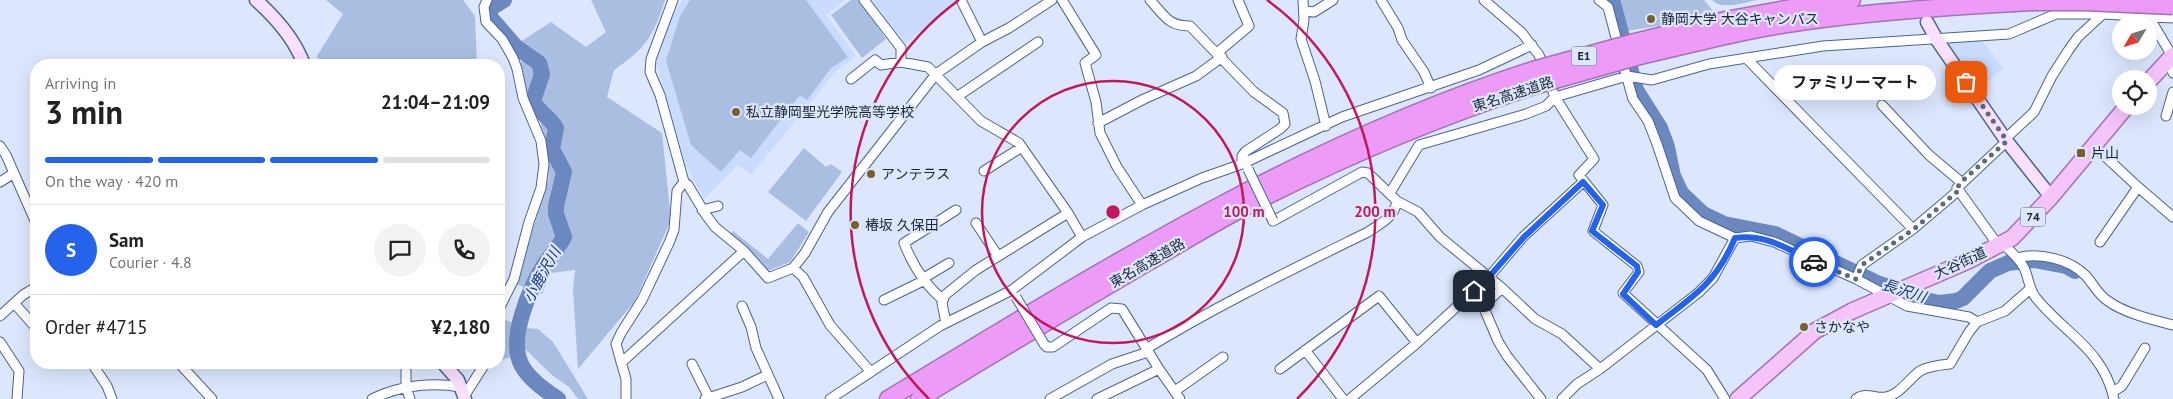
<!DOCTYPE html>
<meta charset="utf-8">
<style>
body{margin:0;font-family:"PT Sans","Noto Sans JP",sans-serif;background:#f2f2f2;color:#222;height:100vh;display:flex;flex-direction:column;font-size:19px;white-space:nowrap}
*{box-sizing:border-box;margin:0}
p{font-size:16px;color:#767676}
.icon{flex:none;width:28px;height:28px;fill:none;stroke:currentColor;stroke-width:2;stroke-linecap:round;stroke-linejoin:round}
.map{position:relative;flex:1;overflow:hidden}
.drawer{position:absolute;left:30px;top:59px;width:475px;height:310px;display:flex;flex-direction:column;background:#fff;border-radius:20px;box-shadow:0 5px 20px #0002}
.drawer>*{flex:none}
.needle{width:32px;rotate:232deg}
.buttons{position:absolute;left:2112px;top:15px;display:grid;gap:10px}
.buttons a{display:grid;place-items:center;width:45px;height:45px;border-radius:50%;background:#fff;box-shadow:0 5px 20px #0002;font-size:25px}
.pin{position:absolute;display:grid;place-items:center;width:42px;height:42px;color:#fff;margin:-21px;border-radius:10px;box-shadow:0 2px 8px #0006}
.courier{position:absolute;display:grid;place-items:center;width:50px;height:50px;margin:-25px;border:4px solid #2563eb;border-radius:50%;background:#fff;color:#222;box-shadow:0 1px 6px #0007}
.bubble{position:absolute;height:35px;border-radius:18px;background:#fff;box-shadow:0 5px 20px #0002;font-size:16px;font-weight:700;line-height:35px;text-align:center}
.head em{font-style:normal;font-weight:700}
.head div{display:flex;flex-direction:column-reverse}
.head{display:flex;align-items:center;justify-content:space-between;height:85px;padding:0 15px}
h1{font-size:32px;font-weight:700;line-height:38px}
.bar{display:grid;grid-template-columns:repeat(4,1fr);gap:8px 5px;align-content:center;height:60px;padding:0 15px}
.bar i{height:6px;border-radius:4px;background:#e0e0e0}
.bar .active{background:#2563eb}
.bar p{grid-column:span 4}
.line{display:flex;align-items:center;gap:12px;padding:0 15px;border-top:1px solid #e0e0e0}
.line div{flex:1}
.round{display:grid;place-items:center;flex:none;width:52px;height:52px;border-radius:26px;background:#f2f2f2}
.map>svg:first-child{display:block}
</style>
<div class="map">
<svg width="2173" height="399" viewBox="0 0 2173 399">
<rect width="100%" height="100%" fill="#dce7fd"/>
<path fill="#c9dcff" d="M682,0H845L826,15L856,56L836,71L751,175L738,165L704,199L686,166L656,63L674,14Z
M872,0H958L959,2L905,43Z
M1980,38L2003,68L1990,79L1978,93L1945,44Z"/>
<path fill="#aabee2" d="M326,0H463L475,16L477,65H319L317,56L343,14Z
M591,0H665C653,37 646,48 614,70L607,97L662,133L671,220L635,301L578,369L573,290L575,270L551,273L542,294L516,284L549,177L540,119L526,94L522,73L520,42L551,22L586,47L606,32Z
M690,0H806L848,57L831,68L807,100L800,95L751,158L740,150L721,172L691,145L666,61L680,16Z
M851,0H859L886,39L862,58L831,15Z
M1620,0H1704L1713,11L1672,24L1626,31Z
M1712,0H1758C1745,2 1722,11 1712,0Z
M804,148L826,167L831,164L842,172L806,221L768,192Z
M798,223L809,232L790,262L770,270L764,269L745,246L730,234L733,231L768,259Z
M501,318L518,325L514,356L501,360L499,359Z
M527,328L538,329L553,342L588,399H578L569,387L552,375L524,348Z"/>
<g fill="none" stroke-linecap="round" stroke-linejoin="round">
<path stroke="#6b88bf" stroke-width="16" d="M504,0L491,8L489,16L516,47L539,63L542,74L533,101C539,112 549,117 556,128L552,149L564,172L556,206V214L564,237C559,247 551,255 544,265C530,288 507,340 522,366C530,380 545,390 558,399
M1608,0L1613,3L1636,90L1660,128L1667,147L1673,176L1681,193L1703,214L1724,224L1775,234L1877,283L1925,300L1940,303L1956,301L1963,298L1990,271L2008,263L2034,260L2066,266L2075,271"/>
<g stroke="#4c6492" stroke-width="11">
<path id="street" d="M487,0L484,7L486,22L502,39L513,58L517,69L523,98L541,141L544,164L541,188L529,222L514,279L499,309
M673,0L651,59L650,72L660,95L684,182L688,185L706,215L715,227L744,251L768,278L793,268L803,277L830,325L870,371
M864,0L901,48V62
M961,0L982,42
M1062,0L1096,55L1085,63L1096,102L1100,133L1117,167L1142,205
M1150,0C1165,16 1168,26 1190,26L1254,92L1283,113L1285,124L1280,129L1246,151L1242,156V164
M1303,0L1304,20L1301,39L1315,81L1326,126
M1381,0L1398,28L1402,40L1424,72L1431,88
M1484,0L1522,33L1539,55L1555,97L1594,159L1579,175L1603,205L1593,231L1637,266L1639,272L1623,293L1707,370L1725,399
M1599,0L1608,7L1619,49
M1304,11L1314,12L1333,0
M2149,17L2172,56
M1217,53L1249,26L1238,0
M1746,58L1913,229
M2168,59L2173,73
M1625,71L1633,99L1648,121L1657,144L1675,198L1699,221L1735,238L1751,236L1774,242L1856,279L1907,306L1969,317L1977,322
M851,79L875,60L881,65L901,62L928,67L981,121L1019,143L1068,213L1082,237
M958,96L1038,42
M1882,105L1929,155L1961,182
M2166,116L2173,92
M1098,123L1144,99L1196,76L1222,57
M2005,139L2034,112L2052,76L2068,51L2078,37L2103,14
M0,146L6,155L36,223
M2094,146L2138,187L2173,217
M984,171L1022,147
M0,182L14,173
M1390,193L1419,145L1526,114L1546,106L1555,97L1627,76L1652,80L1709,64L1823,46L2009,34L2056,14H2103L2173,18
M702,210L718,206
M1273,221L1362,172L1368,173L1397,201L1418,212L1440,237L1502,288L1535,319L1562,334L1600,369
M976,223L998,256
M2100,242L2138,187
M2002,243C2009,250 2018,257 2023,266C2029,276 2028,288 2036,298C2065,334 2103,349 2114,399
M1998,245L1957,188L2007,141
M2017,258C2039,252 2069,259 2085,275C2093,283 2098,295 2108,301C2124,313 2153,320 2173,325
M793,268L805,253L828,212L936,74L982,42L1009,28L1052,0
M922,279L949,263
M1856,279L1862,265L1913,229L1959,190
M1502,288L1483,306L1498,341L1507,356L1541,399
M884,300L923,281
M943,300C924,284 913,266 904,243L956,210
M15,304L36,328
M742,306L751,327L756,348L779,399
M0,316L23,295L36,287
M946,323L942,303L945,295L976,270L1068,213
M0,342L19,371L17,399
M1044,344L1047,347H1053L1111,308L1122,309L1159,369L1180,399
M1146,349C1218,305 1293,269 1368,232C1381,223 1394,218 1397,201
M1305,350L1343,399
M91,362L107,386L112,399
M178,362L212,399
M621,363L744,251
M692,364L709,398
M1280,369L1379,296L1417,343
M406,371V387L410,399
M1175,391L1223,357
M2113,392L2122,386L2145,348
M465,395L486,362
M372,399C401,385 430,382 461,387
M626,399V379L616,344L621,333L642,300L669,243L674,230L677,191L684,182
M705,399L742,387L767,375
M830,399L940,326L1012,290L1082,237L1142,205L1202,178L1242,164L1342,117L1479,70L1532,45
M1050,399L1112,364L1148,352
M1097,399L1159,369
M1350,399L1417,343L1488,278L1523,237L1583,182
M1562,399L1577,384L1600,369L1698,293L1713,278L1735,238
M1856,399C1866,391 1875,399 1886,397C1899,395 1909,379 1920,371C1929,366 1940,365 1950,364L1969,332L1977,322L2005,311L2030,289"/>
</g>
<g stroke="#4c6492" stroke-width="15">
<path id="secondary" d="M256,0C276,18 295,39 304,65
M1927,22L1937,40L2005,139L2051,197
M442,362L458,380L465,399"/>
</g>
<g stroke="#a372b4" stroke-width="18">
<path id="primary" d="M2149,81L2173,55
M1738,399L1815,331L1852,311L1968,261L2012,238L2051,197L2127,106"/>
</g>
<g stroke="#a372b4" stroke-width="19">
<path id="highway" d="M1635,42L1725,20L1803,6L1852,0
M1636,57C1691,44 1745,30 1800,22C1877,11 1955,6 2032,2
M888,399C1095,274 1302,144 1533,70
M919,399C993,354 1068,309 1143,265C1177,246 1210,225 1245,207C1339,159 1437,117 1537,85"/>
</g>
<use href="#street" stroke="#fff" stroke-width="9"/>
<use href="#secondary" stroke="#f9e1fd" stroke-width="12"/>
<use href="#primary" stroke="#f4c4fa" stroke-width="15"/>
<use href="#highway" stroke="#ec9cf7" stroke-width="16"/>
<g stroke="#4c6492" stroke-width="11" stroke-linecap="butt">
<path id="street-bridge" d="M1248,169L1273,221
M1016,297L1044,344"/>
</g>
<g stroke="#a372b4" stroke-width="19" stroke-linecap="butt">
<path id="highway-bridge" d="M2032,2H2084L2173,6
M1533,70L1635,42
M1537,85L1636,57"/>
</g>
<use href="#street-bridge" stroke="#fff" stroke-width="9"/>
<use href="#highway-bridge" stroke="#ec9cf7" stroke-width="16"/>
</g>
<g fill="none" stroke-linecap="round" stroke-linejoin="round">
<path stroke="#5f697d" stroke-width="5" stroke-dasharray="0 9" d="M1814,262L1856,279L1862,265L1914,229L1959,190L1957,188L1961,182L2007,141L1966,82"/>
<path stroke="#2563eb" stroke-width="6" d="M1474,291L1488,278L1524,237L1583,182L1603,205L1592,231L1637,266L1638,272L1623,294L1656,325C1694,296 1716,283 1735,238C1767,234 1787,249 1814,262"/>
</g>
<g fill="none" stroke="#c2185b" stroke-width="2.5">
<circle cx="1113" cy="212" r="131"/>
<path d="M929 399A262 262 0 0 1 959 0M1267 0A262 262 0 0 1 1297 399"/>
</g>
<g fill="#785f30" stroke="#dce7fd" stroke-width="2">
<circle cx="1651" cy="19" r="5"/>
<circle cx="736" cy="112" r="5"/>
<rect x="2076" y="148" width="10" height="10" rx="2.5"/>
<circle cx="871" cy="174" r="5"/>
<circle cx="855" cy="225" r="5"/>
<circle cx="1804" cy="327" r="5"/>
</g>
<g text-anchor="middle" stroke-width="4.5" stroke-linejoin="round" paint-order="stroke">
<g fill="#dce7fd" stroke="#555f73" stroke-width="1">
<rect x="1571.5" y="46.5" width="25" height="19" rx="4"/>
<rect x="2020.5" y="207.5" width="25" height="19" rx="4"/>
</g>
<g font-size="12" font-weight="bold" fill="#1b2538">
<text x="1584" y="60">E1</text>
<text x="2033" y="221">74</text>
</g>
<g font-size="14" fill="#1b2538" stroke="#dce7fd" text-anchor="start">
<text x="1661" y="24">静岡大学 大谷キャンパス</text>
<text x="746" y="117">私立静岡聖光学院高等学校</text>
<text x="2091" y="158">片山</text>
<text x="881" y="179">アンテラス</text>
<text x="865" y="230">椿坂 久保田</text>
<text x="1814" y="332">さかなや</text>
</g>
<g font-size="14" fill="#1b2538" stroke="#dce7fd">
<text transform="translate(1513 94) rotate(-18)" y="5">東名高速道路</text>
<text transform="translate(1147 263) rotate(-30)" y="5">東名高速道路</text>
<text transform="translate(1960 263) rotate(-25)" y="5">大谷街道</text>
</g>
<g font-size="15" font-style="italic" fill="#153476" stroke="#dce7fd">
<text transform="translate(542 275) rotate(-61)" y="5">小鹿沢川</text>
<text transform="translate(1904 291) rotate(18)" y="5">長沢川</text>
</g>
</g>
<circle cx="1113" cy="212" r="8" fill="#c2185b" stroke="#dce7fd" stroke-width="2.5"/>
<g font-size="15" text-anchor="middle" font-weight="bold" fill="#c2185b" stroke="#dce7fd" stroke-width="4.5" stroke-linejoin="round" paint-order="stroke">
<text x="1244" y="217">100 m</text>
<text x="1375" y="217">200 m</text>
</g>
</svg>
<div class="buttons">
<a><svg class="needle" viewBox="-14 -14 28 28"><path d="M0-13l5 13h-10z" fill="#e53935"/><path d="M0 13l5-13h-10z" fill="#767676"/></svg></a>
<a><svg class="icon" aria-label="locate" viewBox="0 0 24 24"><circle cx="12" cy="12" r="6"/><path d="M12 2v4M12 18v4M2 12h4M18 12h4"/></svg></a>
</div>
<div class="pin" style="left:1966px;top:82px;background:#ea580c"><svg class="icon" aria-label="bag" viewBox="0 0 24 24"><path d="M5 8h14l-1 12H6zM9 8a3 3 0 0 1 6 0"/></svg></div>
<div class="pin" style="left:1474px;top:291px;background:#1f2937"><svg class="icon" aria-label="home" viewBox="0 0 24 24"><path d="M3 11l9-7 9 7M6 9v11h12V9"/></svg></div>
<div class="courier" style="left:1814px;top:262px"><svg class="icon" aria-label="car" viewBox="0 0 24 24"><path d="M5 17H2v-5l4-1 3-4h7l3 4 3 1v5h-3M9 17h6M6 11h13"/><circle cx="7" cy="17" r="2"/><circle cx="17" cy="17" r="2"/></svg></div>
<div class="bubble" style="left:1774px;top:65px;width:162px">ファミリーマート</div>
<section class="drawer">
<div class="head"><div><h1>3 min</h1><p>Arriving in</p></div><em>21:04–21:09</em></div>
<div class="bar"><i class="active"></i><i class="active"></i><i class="active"></i><i></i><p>On the way · 420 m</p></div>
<div class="line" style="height:90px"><b class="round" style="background:#2563eb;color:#fff">S</b><div><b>Sam</b><p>Courier · 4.8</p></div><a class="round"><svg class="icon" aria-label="chat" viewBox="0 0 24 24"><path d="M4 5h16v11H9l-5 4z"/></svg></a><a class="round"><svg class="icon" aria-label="phone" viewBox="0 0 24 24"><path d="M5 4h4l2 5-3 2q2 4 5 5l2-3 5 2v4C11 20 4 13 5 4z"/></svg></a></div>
<div class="line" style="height:65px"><div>Order #4715</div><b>¥2,180</b></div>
</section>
</div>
